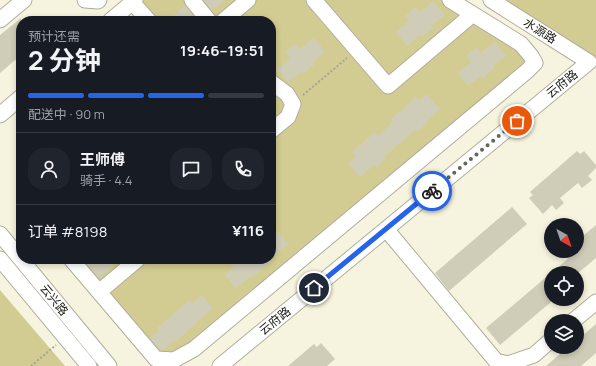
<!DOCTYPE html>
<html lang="zh">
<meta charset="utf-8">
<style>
body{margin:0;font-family:Manrope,"Noto Sans SC",sans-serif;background:#20242c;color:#f1f3f6;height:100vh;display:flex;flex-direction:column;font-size:15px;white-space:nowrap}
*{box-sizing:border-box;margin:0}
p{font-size:13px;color:#9ea1a6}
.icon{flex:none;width:22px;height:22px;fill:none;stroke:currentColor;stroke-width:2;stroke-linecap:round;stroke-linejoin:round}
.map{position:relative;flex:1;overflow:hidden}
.drawer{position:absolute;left:16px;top:16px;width:260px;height:248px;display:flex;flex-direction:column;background:#171b24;border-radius:16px;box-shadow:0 2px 6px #0003}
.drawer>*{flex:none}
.needle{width:26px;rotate:140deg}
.buttons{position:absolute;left:544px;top:218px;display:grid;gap:8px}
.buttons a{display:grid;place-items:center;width:40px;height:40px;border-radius:50%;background:#171b24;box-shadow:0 2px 6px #0003;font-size:20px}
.pin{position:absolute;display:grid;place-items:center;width:34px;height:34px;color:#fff;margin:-17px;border:2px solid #fff;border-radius:50%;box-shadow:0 1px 4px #0007}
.courier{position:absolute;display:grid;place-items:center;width:40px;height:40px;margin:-20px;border:3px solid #2563eb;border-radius:50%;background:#fff;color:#222;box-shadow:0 1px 5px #0007}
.head em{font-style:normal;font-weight:700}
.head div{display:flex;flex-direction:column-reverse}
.head{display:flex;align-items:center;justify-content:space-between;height:68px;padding:0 12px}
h1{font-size:26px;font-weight:700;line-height:30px}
.bar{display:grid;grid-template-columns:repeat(4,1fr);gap:6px 4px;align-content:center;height:48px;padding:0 12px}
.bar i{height:5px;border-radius:3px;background:#363941}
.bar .active{background:#2563eb}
.bar p{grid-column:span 4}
.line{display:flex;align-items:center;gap:10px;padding:0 12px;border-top:1px solid #363941}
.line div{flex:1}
.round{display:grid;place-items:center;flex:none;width:42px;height:42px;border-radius:16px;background:#20242c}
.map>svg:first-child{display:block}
</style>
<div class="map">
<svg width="596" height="366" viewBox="0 0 596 366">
<rect width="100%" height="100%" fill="#f6f4de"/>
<path fill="#d3cc92" d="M135,0H450L535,63L194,349L156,359L71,259H271V21H146Z
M505,0H596V56L589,62Z
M0,290L65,366H0Z"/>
<path fill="#cfcdb8" d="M204,0H225L212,10Z
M433,1L445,15L431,26L433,28L422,37L420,35L407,46L396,32L409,21L405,16L415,7L420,12Z
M185,6L197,21H168Z
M21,18V55L0,73V35Z
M314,38L325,52L312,63L314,65L302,74L301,72L288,82L277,69L290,58L285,52L296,44L300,49Z
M495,42L506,56L493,66L494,68L483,78L481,76L468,86L458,73L471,62L466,56L477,47L481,53Z
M427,94L440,109L426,122L427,123L417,132L415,130L384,157L386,159L376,168L374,165L360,177L348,163L356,157L352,152L375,132L378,136L393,122L391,119L416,97L419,101Z
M577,151L580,154L584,151L596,165V168L588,176L592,180L582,188L578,183L560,198L564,203L556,210L552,205L543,214L529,198L533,195L530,192Z
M512,207L527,224L449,291L435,273Z
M596,225V258L578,273H551V302L500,345L486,328L577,251V241Z
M277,231L288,244L271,258V236Z
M94,259H120L99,278L87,264Z
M239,259H273L252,278L251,276L236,288L225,275L234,267L232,265Z
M202,295L213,308L195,323L196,324L176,341L175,340L163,350H160L150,338L159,331L157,328L190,300L192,303Z
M596,324V353L581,366H546L568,347H577V340Z
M321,343L335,359L327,366H288L314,344L317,347Z"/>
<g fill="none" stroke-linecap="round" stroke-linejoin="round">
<g stroke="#b0ae9a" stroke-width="17">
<path id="minor" d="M85,0L98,1L99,0
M192,0L209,21
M314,0L388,86L473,14
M132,2L149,21
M0,20L24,0
M110,21L135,0
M223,21L248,0
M271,82L287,94L293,104L288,117L271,131
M0,115L21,97
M386,229L496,361L508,364L534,355L551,340
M0,234L109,366
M0,259L89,366
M71,259L156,359L174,360L194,349L527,71L535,63L531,56L521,44L450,0
M99,292L138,259
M573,321L596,302
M220,366L589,62L491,0"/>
</g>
<path stroke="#a6a493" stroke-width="2" stroke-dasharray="2 2" stroke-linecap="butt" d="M303,95L347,58
M31,366L56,345"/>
<use href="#minor" stroke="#fff" stroke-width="15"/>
</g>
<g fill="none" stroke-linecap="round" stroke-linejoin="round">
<path stroke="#666558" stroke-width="4" stroke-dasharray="0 7.2" d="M432,191L517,121"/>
<path stroke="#2563eb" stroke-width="5" d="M314,288L432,191"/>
</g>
<g text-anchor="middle" stroke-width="3" stroke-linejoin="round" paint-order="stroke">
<g font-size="12" fill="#191810" stroke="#fff">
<text transform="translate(540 31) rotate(32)" y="4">水源路</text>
<text transform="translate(562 84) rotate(-39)" y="4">云府路</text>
<text transform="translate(54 300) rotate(51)" y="4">云兴路</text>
<text transform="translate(275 321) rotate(-39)" y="4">云府路</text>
</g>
</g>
</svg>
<div class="buttons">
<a><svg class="needle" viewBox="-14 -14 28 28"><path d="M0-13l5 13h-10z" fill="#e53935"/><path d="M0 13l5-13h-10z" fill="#9ea1a6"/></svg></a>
<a><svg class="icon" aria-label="locate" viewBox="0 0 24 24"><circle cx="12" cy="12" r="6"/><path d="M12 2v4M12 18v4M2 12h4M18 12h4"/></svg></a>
<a><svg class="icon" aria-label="layers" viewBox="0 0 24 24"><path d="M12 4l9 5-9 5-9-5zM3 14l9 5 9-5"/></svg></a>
</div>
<div class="pin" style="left:517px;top:121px;background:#ea580c"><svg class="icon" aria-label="bag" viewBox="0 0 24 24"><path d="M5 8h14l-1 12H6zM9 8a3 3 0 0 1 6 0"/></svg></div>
<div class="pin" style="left:314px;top:288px;background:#1f2937"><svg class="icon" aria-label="home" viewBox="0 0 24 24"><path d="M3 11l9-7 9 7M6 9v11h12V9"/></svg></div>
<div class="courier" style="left:432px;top:191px"><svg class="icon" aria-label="bike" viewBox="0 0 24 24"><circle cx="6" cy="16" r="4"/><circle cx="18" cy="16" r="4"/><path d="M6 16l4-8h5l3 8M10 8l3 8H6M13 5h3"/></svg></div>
<section class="drawer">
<div class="head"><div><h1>2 分钟</h1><p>预计还需</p></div><em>19:46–19:51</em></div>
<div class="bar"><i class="active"></i><i class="active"></i><i class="active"></i><i></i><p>配送中 · 90 m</p></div>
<div class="line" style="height:72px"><a class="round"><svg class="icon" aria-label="person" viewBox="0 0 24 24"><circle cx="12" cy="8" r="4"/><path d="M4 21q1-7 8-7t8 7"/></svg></a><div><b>王师傅</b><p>骑手 · 4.4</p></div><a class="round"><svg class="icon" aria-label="chat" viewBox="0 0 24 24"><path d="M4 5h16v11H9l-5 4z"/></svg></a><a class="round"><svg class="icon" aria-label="phone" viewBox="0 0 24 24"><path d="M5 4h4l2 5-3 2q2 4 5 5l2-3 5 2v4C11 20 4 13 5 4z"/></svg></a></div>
<div class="line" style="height:52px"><div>订单 #8198</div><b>¥116</b></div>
</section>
</div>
